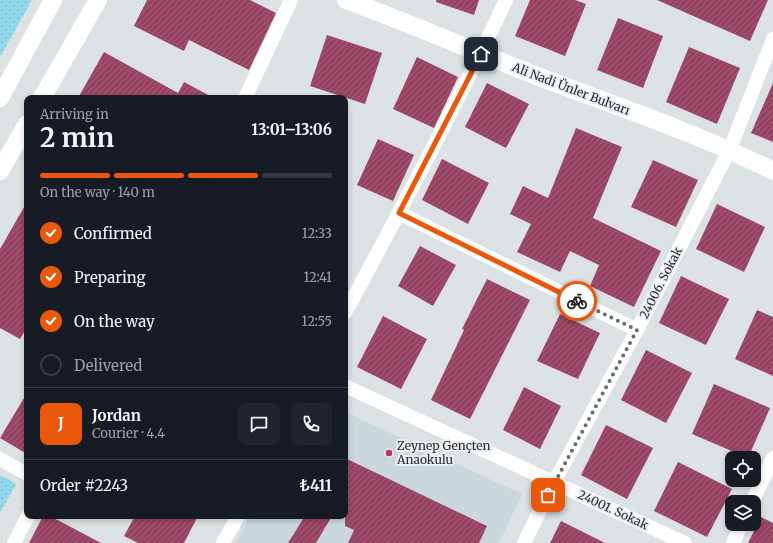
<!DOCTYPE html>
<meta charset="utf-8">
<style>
body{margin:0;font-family:Merriweather,serif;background:#20242c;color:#f1f3f6;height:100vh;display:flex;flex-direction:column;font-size:15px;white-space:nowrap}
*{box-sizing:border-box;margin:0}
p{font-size:13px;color:#9ea1a6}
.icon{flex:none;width:22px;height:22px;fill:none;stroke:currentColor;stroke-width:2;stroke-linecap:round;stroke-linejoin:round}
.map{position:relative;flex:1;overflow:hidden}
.drawer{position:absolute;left:24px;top:95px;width:324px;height:424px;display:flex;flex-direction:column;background:#171b24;border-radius:8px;box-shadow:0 2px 6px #0003}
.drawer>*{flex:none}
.fabs{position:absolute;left:725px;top:451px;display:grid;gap:8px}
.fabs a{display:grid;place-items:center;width:36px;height:36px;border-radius:8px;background:#171b24;box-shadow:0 2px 6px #0003;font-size:20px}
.pin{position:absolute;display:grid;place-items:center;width:34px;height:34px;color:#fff;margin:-17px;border-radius:8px;box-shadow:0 2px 6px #0006}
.courier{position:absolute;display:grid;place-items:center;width:40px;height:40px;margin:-20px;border:3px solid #ea580c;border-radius:50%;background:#fff;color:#222;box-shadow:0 1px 5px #0007}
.head em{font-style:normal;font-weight:700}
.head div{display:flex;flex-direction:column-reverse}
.head{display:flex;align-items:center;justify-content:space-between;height:68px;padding:0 16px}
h1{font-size:26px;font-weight:700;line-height:30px}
.bar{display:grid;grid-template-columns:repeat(4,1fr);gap:6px 4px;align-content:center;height:48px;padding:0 16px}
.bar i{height:5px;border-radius:3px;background:#363941}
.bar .active{background:#ea580c}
.bar p{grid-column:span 4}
.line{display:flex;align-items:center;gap:10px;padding:0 16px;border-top:1px solid #363941}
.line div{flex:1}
.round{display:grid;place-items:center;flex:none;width:42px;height:42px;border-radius:8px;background:#20242c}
ol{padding:0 16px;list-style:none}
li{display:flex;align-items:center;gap:12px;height:44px}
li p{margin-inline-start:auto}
li .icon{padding:4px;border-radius:50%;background:#ea580c;color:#fff;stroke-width:4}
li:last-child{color:#9ea1a6}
li i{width:22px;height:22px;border:2px solid #363941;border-radius:50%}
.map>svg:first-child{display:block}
</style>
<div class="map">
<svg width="773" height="543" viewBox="0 0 773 543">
<defs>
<pattern id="park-dots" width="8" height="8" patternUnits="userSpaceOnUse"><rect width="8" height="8" fill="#90d9ea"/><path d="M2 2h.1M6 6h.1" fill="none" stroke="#7cbbc9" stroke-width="1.8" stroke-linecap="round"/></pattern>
<pattern id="building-hatch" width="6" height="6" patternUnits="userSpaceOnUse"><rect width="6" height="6" fill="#984361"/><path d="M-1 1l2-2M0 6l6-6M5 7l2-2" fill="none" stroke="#a26279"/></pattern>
</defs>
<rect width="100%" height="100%" fill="#dce2e3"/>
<path fill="#cad8db" d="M345,412L522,494L499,543H236L250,516H345Z"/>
<path fill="url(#park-dots)" d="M0,0H32L0,57Z
M0,475L16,484L0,513Z"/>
<path fill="url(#building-hatch)" d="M147,0H250L276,13L249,70L189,40L184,51L134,26Z
M436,0H479L474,15L436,2Z
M530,0H575L586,4L565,56L515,36Z
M657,0H768L750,41Z
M618,18L663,36L643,88L597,70Z
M327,35L382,53L365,104L310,86Z
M689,47L740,68L717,124L666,102Z
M104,52L178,93L184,82L214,98H78Z
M417,57L458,77L434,128L393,109Z
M487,83L529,104L506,148L465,127Z
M773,83V142L751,133Z
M576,128L622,147L593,218L661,251L634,307L590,286L599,265L570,251L560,272L517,252L531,224L510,214L523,186L548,198Z
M378,139L414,155L393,201L357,185Z
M442,159L489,183L468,224L422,200Z
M653,160L698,180L676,227L631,207Z
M27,202V327L20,339L0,328V249Z
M717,204L765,227L744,272L696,249Z
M420,246L456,265L433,306L398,286Z
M681,276L729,299L706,345L659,323Z
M487,279L530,300L470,419L431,400L464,330L462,329Z
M757,310L773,317V376L735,359Z
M560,314L600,333L578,379L537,361Z
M383,316L427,339L401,389L357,367Z
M646,350L692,373L666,423L621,400Z
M714,384L770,408L748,458L692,434Z
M524,387L561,406L540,449L503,430Z
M27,393V454L0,438Z
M606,425L653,448L627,499L581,475Z
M345,458L487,526L479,543H348L354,530L345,526Z
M678,462L732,489L707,537L654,511Z
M43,516H50L101,543H29Z
M135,516H198L184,543H138L124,536Z
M305,516H332L316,543H288Z
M761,517L773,523V543H748Z
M561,521L605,543H550Z"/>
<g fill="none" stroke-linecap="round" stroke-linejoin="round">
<path stroke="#fff" stroke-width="14" d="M245,98L291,0
M399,213L637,330
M345,313C401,210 456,106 506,0
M345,386L685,543
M0,459L27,474
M752,502L773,458
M14,543L28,516
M223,543L238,516
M524,543L554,482L637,330L730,149L773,39
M733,543L742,524"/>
<path stroke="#fff" stroke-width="18" d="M346,0C410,23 473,51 537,76C616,106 697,133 773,171
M0,98L53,0
M42,98L98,0
M0,171L27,124"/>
</g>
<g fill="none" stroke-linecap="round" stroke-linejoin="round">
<path stroke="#696c6d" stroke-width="4" stroke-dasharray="0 7.2" d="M548,495L637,330L577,301"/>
<path stroke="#ea580c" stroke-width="5" d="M481,54L399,213L577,301"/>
</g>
<circle fill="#bd326b" stroke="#e9eff0" stroke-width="1.5" cx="389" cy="453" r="4"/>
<g text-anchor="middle" stroke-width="4" stroke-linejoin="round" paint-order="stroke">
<g font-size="12" fill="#2b2d2d" stroke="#e9eff0">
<text transform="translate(571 89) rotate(21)" y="4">Ali Nadi Ünler Bulvarı</text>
<text transform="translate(661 283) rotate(-63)" y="4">24006. Sokak</text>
<text transform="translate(613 510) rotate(25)" y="4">24001. Sokak</text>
</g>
<g font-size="12" fill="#2b2d2d" stroke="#e9eff0" text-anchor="start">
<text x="397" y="450">Zeynep Gençten<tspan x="397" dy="14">Anaokulu</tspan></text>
</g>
</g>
</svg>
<div class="fabs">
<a><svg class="icon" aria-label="locate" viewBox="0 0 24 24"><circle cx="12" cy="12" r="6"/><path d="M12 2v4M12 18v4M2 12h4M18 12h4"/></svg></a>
<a><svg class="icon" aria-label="layers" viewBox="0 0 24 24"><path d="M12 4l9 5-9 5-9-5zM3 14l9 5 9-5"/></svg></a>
</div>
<div class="pin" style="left:548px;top:495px;background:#ea580c"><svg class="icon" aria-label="bag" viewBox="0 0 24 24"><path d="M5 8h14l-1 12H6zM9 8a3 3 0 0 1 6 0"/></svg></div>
<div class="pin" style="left:481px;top:54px;background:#1f2937"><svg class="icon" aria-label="home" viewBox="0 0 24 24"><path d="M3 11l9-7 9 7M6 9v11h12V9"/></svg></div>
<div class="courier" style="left:577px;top:301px"><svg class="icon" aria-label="bike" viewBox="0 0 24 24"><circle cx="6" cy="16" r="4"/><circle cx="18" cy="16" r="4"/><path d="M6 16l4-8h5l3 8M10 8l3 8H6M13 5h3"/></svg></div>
<section class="drawer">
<div class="head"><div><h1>2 min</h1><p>Arriving in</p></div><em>13:01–13:06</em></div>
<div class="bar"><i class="active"></i><i class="active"></i><i class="active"></i><i></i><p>On the way · 140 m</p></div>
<ol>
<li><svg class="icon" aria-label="check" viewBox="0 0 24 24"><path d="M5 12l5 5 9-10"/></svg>Confirmed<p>12:33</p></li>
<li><svg class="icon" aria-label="check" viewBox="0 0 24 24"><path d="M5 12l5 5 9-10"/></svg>Preparing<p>12:41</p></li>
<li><svg class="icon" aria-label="check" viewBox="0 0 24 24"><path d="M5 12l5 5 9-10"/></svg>On the way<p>12:55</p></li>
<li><i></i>Delivered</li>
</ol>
<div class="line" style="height:72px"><b class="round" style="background:#ea580c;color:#fff">J</b><div><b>Jordan</b><p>Courier · 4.4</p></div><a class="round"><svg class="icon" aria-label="chat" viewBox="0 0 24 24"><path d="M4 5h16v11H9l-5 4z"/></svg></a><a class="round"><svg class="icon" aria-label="phone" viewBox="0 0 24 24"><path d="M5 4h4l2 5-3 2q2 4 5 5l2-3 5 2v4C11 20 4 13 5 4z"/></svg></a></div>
<div class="line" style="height:52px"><div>Order #2243</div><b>₺411</b></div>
</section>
</div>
